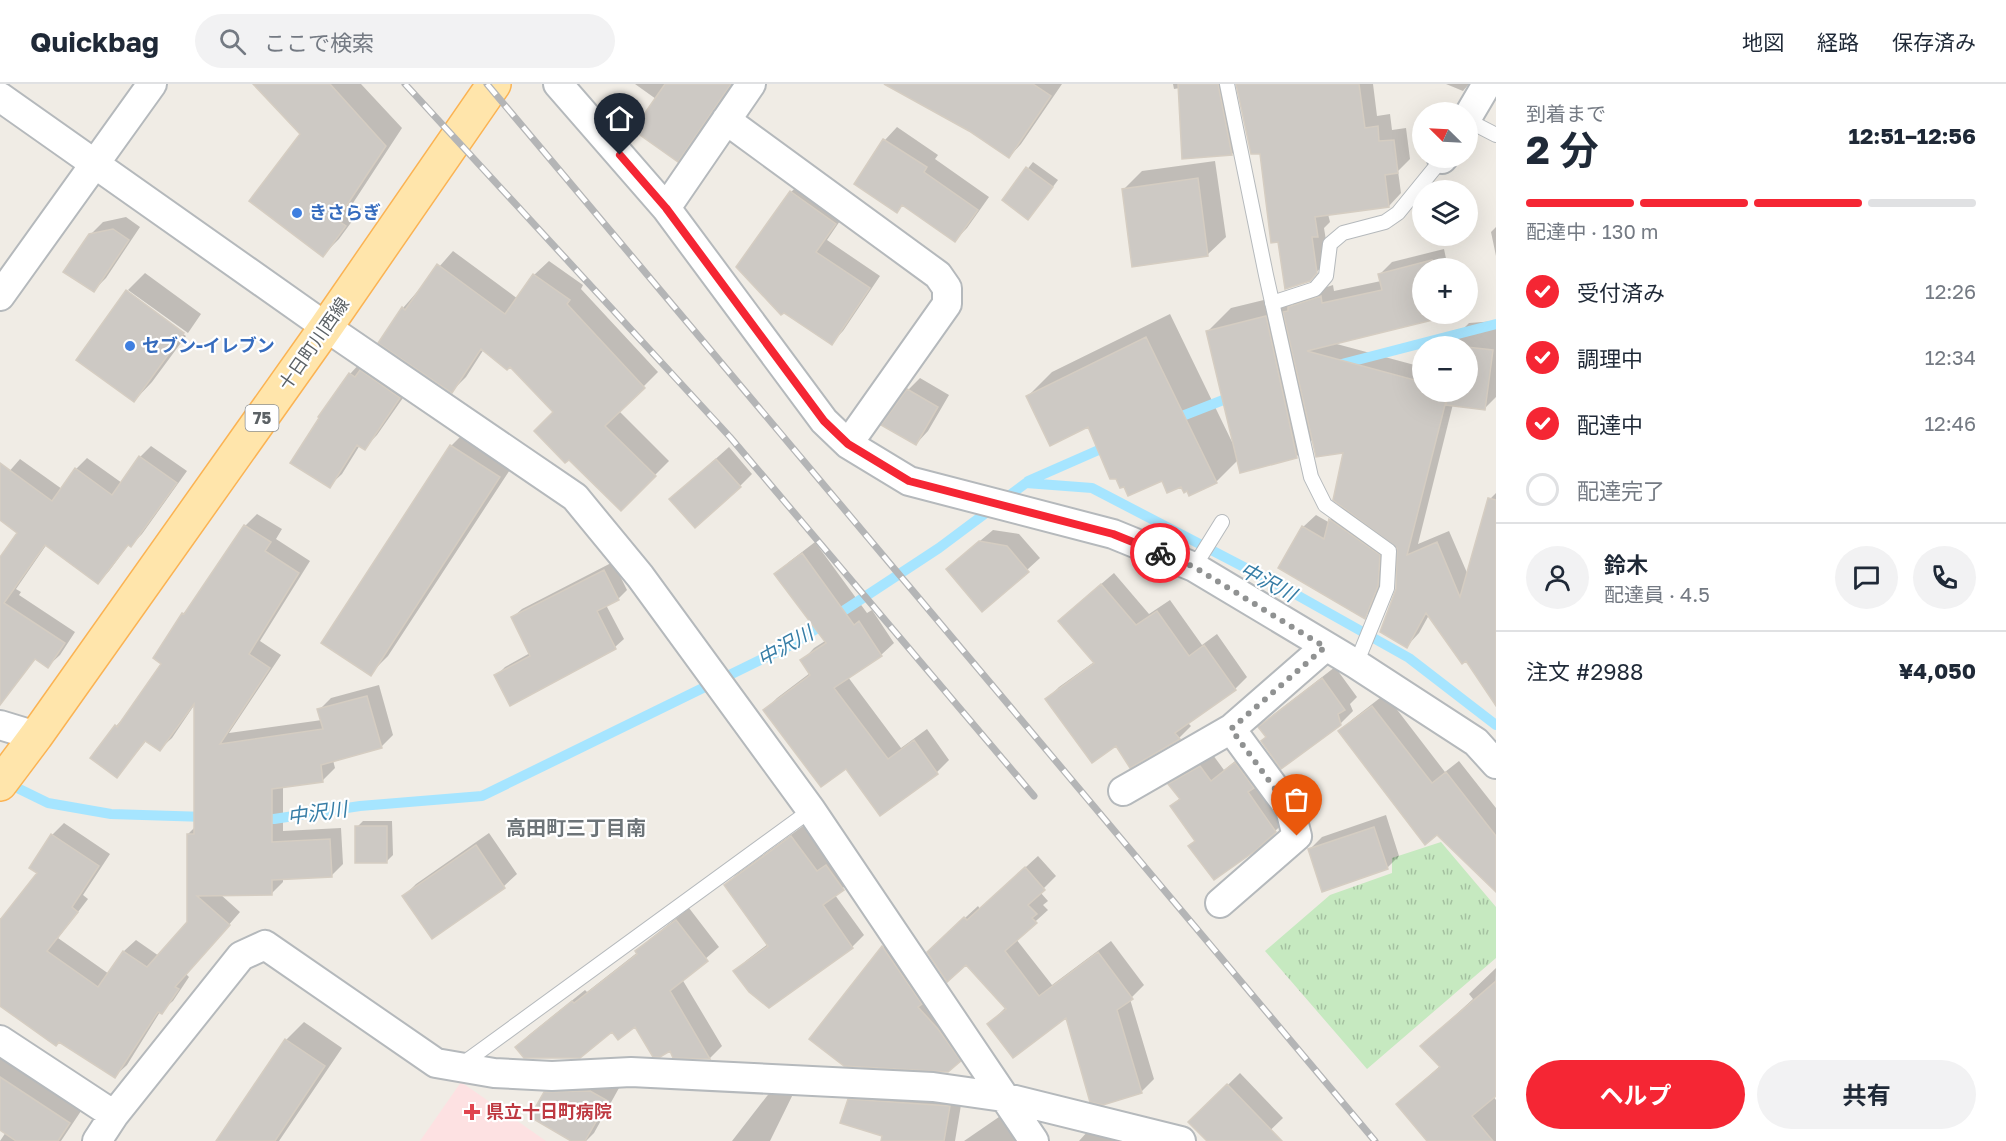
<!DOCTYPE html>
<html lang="ja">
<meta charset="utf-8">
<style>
body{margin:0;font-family:"Golos Text","Noto Sans JP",sans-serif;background:#f2f2f3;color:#1f2937;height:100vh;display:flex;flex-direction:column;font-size:22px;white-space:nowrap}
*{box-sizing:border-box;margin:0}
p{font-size:20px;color:#747a83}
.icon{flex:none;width:33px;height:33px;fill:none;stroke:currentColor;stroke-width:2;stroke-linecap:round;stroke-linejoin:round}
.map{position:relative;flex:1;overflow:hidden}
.panel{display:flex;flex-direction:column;background:#fff;width:510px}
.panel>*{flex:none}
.needle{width:39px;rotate:294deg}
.fabs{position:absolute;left:1412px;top:18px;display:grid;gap:12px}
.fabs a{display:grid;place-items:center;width:66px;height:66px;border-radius:50%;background:#fff;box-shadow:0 6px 24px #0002;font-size:30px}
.pin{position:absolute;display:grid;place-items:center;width:51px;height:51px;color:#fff;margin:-62px -26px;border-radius:50% 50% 50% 0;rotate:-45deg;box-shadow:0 0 6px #0007}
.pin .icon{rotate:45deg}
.courier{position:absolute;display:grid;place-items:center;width:60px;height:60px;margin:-30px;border:4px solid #f52634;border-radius:50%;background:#fff;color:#222;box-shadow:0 2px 8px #0007}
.summary em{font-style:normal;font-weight:700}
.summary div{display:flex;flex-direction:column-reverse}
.summary{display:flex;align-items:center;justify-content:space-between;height:102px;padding:0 30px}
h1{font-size:39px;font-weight:700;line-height:45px}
.bar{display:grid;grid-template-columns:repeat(4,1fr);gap:9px 6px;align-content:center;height:72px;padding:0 30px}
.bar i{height:8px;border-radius:4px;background:#e0e1e3}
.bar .active{background:#f52634}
.bar p{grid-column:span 4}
.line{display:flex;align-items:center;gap:15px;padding:0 30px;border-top:2px solid #e0e1e3}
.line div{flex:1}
.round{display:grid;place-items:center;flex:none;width:63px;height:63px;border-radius:32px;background:#f2f2f3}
ol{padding:0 30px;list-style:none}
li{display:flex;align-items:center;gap:18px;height:66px}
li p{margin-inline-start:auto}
li .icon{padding:6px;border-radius:50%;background:#f52634;color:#fff;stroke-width:4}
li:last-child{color:#747a83}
li i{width:33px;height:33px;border:3px solid #e0e1e3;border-radius:50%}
.cta{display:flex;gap:12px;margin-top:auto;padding:12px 30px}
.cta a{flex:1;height:69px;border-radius:36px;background:#f52634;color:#fff;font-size:24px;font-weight:700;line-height:69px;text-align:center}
.cta a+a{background:#f2f2f3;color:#1f2937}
header{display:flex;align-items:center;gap:36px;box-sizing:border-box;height:84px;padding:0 30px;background:#fff;border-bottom:2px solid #e0e1e3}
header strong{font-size:28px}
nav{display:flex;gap:33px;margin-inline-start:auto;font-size:21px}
.search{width:420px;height:54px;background:#f2f2f3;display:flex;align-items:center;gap:15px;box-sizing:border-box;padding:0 21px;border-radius:33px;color:#747a83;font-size:22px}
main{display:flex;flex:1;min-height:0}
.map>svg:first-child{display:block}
</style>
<header>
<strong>Quickbag</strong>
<div class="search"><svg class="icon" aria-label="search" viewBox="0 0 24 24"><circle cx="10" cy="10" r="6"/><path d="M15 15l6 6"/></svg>ここで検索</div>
<nav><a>地図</a><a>経路</a><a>保存済み</a></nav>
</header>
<main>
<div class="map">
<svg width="1496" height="1057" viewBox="0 0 1496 1057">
<defs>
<pattern id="park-tufts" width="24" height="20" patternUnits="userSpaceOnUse" patternTransform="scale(1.5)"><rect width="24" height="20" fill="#c6e9c0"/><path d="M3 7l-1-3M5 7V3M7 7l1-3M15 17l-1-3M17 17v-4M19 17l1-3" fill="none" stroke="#a4c0a0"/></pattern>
</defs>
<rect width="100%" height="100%" fill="#f0ece5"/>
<path fill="#fde1e2" d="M461,998L546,1057H420Z"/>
<path fill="url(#park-tufts)" d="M1441,758L1496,823V874L1367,985L1265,867L1330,811L1392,789V774Z"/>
<path fill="#0003" d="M255,0H361L402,44L353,119L361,125L339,155L323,171L302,50Z
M635,0H734L693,61L678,76L656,15Z
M914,0H1062L1021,60L1009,73Z
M1173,0H1233L1244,57L1232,70L1180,4L1174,5Z
M1237,0H1373L1377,32L1390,30L1392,46L1406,44L1410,75L1398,87L1401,109L1389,122L1328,130L1330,138L1324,144L1329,175L1309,196L1280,156L1261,68Z
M1446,0H1469L1463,7Z
M897,43L938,71L935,75L989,113L967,144L955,156L903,120L897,127L856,100L885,56Z
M1215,77L1226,153L1207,171L1124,105L1142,87Z
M1033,78L1058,96L1034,128L1004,115Z
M803,97L846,128L827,156L880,192L843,247L831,259L791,108Z
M126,133L140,143L106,194L94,206L90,151L103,138Z
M1496,143V172L1491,148Z
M1444,165L1448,184H1422V230H1447L1444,232L1333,259L1422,283V308H1467V262H1455L1457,251L1469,239L1496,237V313L1485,324L1453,320L1418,460L1449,447L1468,491L1489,416L1496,409V619L1466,575L1429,531L1419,549L1407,562L1397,505L1399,463L1392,457L1390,488L1377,521L1364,533L1303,443L1316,431L1330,439V436L1344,422L1345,367L1313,355L1297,372L1241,387L1238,376L1216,398L1182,401L1162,395L1089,341L1028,312L1052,288L1170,230L1233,360L1208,247L1231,224L1289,210L1291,222L1302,211L1333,201L1334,207L1381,197L1380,190L1392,178Z
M453,167L518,215L534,191L549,177L583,201L581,205L658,288L619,327L669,377L621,425L555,328L510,281L484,265L466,293L452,307L403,224Z
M145,189L201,230L188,249L128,206Z
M128,206V210L186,252L152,298L134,317L78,276Z
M362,277L412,301L377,351L364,364L360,361L342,390L329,402L350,290Z
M920,294L949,311L928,347L916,360L908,306Z
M469,344L517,375L388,572L370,590L323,558L451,362Z
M151,362L187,387L142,450L131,461L129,460L109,487L98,498L47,460L16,505L21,508L19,511L75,548L60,571L48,582L36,574L0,620V476L19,448L0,434V398L20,375L62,405L76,385L87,374L122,399L140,373Z
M729,363L752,390L740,402L684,403Z
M257,430L282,445L276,455L310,477L260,557L281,571L229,649L322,636L319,626L331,614L379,601L393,651L381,663L333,676L335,684L323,696L283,702V747L341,744L343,780L331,792L283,794V798L271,810H220L240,828L186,890L189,893L173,917L160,928L127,981L115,992L0,922V834L2,836L39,788L52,751L64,739L110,770L83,811L88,815L58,854L109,890L124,867L136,856L159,872L188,839V750L195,743V620L172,654L160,665L147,656L117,692L116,642L127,631L164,579L155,574L184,529L191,522L245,442Z
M993,446L1019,450L1040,474L983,526L961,473Z
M815,458L867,529L872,526L894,559L881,571L848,593L901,664L927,645L949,676L937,688L846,683L765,626L777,614L810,589L802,577L814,564L825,557L776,490L789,478Z
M613,478L627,506L618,515L606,521L624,555L615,563L511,620L496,592L505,583L530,569L513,533L522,525Z
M1114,489L1149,530L1170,516L1202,561L1217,550L1247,593L1235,605L1188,639L1191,642L1179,654L1116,660L1047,615L1059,603L1094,578L1072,525Z
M1335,583L1357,613L1350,620L1353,627L1340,640L1267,653L1260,643L1273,631Z
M1385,610L1445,688L1459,677L1496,724V806L1340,647L1353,635Z
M1248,667L1288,735L1275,747L1196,756L1172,722L1181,713L1170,700L1182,688L1213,671L1224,686Z
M1386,731L1399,772L1387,784L1309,766L1322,753Z
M363,737H392L393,771L387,777L357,743Z
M803,742L829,777L854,794L835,811L864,851L852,863L769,922L735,887L747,876L768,860L725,801L737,790Z
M489,749L517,790L504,802L433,853L404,812L416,800Z
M1038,772L1056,792L1040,808L1048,817L1043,821L1048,826L1016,855L1052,901L1111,857L1144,901L1130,915L1154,995L1142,1007L1103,1019L1066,931L989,940L1006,923L966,879L941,856L978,822L980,825Z
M689,824L719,863L682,895L722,962L710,974L674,972L670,965L636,941L517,963L529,951L585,906L587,908L638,868L650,855Z
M894,852L971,965L948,987L883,863Z
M1496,884L1493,1012L1496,1016V1057H1429L1398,1020L1441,981L1422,962L1473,915L1469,910Z
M304,938L342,964L279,1057H230L286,956Z
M0,973L81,1027L61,1057H0L6,1048L0,1045Z
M1240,989L1283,1034L1259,1057H1209L1190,1038Z
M603,995L619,1004L594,1049L586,1057H574L546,1009L558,996Z
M779,999L798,1000L770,1057H732L767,1012Z
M863,1002L963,1009L955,1057H883L884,1051L849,1016Z
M1012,1024L1034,1057H964Z
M1097,1037L1167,1057H1079Z"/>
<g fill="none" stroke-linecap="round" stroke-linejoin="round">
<path stroke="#a6e5ff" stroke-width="10" d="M1334,282L1496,240
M1172,336L1236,311
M1028,397L1110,361
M5,698L48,719L111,730L206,733
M257,734L274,735L360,722L482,712L793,560L939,464L1026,399L1092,404L1288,506L1409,574L1496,641"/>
</g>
<path fill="#cdc9c4" stroke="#d5cdc2" stroke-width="1.5" d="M253,0H330L386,62L337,136L346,142L323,173L249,117L300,50Z
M665,0H731L678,78L633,46Z
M884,0H1033L1051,12L1009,74L969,47Z
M1178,0H1218L1232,71L1182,75Z
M1236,0H1359L1365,44L1378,42L1379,57L1394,56L1398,89L1385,91L1389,123L1315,133L1318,153H1312L1317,189L1310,197L1285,205L1278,158L1271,159L1260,70H1251Z
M883,55L927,83L924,88L978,126L955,158L902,121L897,129L854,100Z
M1026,83L1053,103L1028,136L1002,116Z
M1198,94L1208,172L1132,183L1122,105Z
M790,107L836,140L816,168L870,204L832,261L784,229L781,231L736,183Z
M113,145L129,156L94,208L63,188L89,150Z
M1432,176L1434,184H1422V230H1444L1445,233L1307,267L1422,298V308H1467V263L1493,266L1485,326L1446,321L1448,309L1407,471L1437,458L1460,513L1488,414L1496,416V622L1466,577L1462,580L1426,529L1407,564L1380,548L1396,505L1397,464L1333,416L1343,369L1316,373L1283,228L1288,227V223L1321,212L1322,219L1382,206L1378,190Z
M437,180L505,230L533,190L570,216L567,220L645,304L605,342L656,392L621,427L569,376L565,379L534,347L553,328L510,283L507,286L481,265L452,309L378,259L402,223L405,226Z
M126,206L184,249L134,318L76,276Z
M1266,232L1297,374L1240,389L1206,247Z
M1146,253L1217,399L1189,412L1187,407L1184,409L1181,403L1167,409L1162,397L1128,412L1124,403L1120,404L1116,395H1110L1088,343L1050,362L1026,312Z
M360,286L400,314L365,366L357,361L330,404L290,379L319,334L318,333L349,289L355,293Z
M907,305L938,323L916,361L881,341Z
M450,361L500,393L371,592L321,559Z
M139,372L177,399L131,463L128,461L98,500L45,461L4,519L65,559L48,584L35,575L0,621V473L17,449L0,436V379L52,417L75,384L112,411Z
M716,375L741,403L695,444L669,415Z
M1329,435L1380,471L1378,502L1365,535L1278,484L1302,442L1324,455Z
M244,441L271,458L265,467L299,489L249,570L270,584L220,660L323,645L317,625L367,612L382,664L321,681L323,698L272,705V758L330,755L332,793L272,796V811L197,812L230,841L175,903L179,905L162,930L158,928L115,994L59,958L56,962L0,922V836L37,789L29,784L51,750L99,782L72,823L78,828L47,867L98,903L123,867L147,883L187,838V750H194V620L160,667L145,657L117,694L90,674L115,641L117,643L161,580L153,574L182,529L184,530Z
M979,457L1007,462L1029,488L982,528L946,485Z
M802,469L854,541L859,537L882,572L834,604L888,675L914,656L938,690L880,732L846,685L821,703L763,626L810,591L800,576L826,559L774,490Z
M604,486L619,516L597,527L616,565L510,622L494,591L530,572L511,533Z
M1101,500L1136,541L1157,527L1189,572L1204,561L1236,606L1175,649L1180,655L1130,684L1116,662L1092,679L1045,615L1094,579L1058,537Z
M1322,594L1345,626L1338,630L1341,641L1281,685L1261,657L1266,653L1258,643Z
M1372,622L1432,699L1446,688L1496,752V808L1437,751L1425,761L1338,647Z
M1235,678L1254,704L1248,708L1276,748L1255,767L1214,796L1188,762L1195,757L1170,722L1180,715L1168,700L1200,682L1211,697Z
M355,742H387V779H355Z
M1374,743L1388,785L1322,808L1308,765Z
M791,752L817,787L826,781L844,806L823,821L853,864L769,924L749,908L733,887L768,862L724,801Z
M476,761L505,804L432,855L402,812Z
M1025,783L1045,806L1028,821L1037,830L1032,834L1037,839L1005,867L1039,912L1098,868L1133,915L1117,926L1142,1009L1103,1021L1090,1018L1066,934L1013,974L987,940L1006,925L966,881L947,898L927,868L964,833L967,836Z
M676,836L708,877L670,907L710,975L673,974L670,967L660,973H653L635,943L618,956L612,948L580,974H524L515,963L572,917L574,919L637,870L635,867Z
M882,862L922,920L918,923L938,945L961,977L948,988L844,982L809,955Z
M1496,897V1012L1472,1032L1493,1057H1427L1396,1020L1440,983L1420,962Z
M285,955L325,982L275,1057H216Z
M0,993L70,1039L58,1057H16L0,1046Z
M1227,1000L1282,1057H1207L1188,1038Z
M590,1007L608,1017L585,1057H571L530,1033L544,1008Z
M848,1015L950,1022L944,1057H881L882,1052L840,1039Z"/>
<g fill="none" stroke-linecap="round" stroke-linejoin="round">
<g stroke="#b5b9bc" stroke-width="16">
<path id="service" d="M1227,0L1266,191L1311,393L1325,421L1389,467L1387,504L1356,580
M1467,36L1496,51
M1272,219L1315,205L1326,192L1330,160L1343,149L1385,138L1398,129L1442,75
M1194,483L1222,438
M461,981L811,726"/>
</g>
<g stroke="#b5b9bc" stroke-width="32">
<path id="minor" d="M558,0L666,124L824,337L848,360L909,397L1113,450L1194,483L1356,580L1476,658L1496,680
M0,13L326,243L575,413L640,492L811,726L1034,1057
M1467,34L1487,0
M726,36L938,191L947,204V220L848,360
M1442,75L1443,74
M666,124L751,0
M0,212L152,0
M0,641L36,652
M1123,707L1231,645
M1220,819L1297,752L1290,725L1231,645L1325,563
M0,956L114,1031
M97,1057L114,1031L241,872L265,861L436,979L494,989L552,992L631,988L933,1003L1003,1013L1181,1057"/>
</g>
<g stroke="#fbb353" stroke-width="36">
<path id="primary" d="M0,700L36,652L326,243L494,0"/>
</g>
<use href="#service" stroke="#fff" stroke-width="14"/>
<use href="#minor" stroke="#fff" stroke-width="28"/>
<use href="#primary" stroke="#ffe5ab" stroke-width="33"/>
<g stroke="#b4b5b6" stroke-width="7">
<path id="rail" d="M405,0L730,353L1034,712
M487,0L1375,1057"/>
</g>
<use href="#rail" stroke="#fff" stroke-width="4.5" stroke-dasharray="14" stroke-linecap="butt"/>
</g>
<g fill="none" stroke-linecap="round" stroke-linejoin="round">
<path stroke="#909292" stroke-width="6" stroke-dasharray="0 10.8" d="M1160,469L1194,483L1325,563L1231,645L1290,725L1297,752"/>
<path stroke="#f52634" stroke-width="8" d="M620,71L666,124L824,337L848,360L909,397L1113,450L1160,469"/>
</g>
<g fill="#3f7fe0" stroke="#fff" stroke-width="2">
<circle cx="297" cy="129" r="6"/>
<circle cx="130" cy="262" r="6"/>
</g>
<path fill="#e0444e" stroke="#fff" stroke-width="2" d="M469 1019h6v6h6v6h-6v6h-6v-6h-6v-6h6z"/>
<g text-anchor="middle" stroke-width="4.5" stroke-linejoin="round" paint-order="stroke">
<rect fill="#fff" stroke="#8d9194" stroke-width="1.5" x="245.5" y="321" width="33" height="26" rx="4.5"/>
<g font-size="16" font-weight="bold" fill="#5c6266">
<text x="262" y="340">75</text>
</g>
<g font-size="18" font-weight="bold" fill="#366cbe" stroke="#fff" text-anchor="start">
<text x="309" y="135">きさらぎ</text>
<text x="142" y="268">セブン-イレブン</text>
</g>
<g font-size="18" fill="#5c6266" stroke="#fff">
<text transform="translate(314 260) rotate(-55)" y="6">十日町川西線</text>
</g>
<g font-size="18" font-weight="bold" fill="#be3a42" stroke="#fff" text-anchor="start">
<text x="486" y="1034">県立十日町病院</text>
</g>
<g font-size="20" font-style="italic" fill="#367da6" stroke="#fff">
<text transform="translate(1268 498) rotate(28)" y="7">中沢川</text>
<text transform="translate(785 562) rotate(-29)" y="7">中沢川</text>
<text transform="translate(317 729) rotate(-8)" y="7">中沢川</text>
</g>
<g font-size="20" font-weight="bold" fill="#6d7478" stroke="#fff">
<text x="576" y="751">高田町三丁目南</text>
</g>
</g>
</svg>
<div class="fabs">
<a><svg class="needle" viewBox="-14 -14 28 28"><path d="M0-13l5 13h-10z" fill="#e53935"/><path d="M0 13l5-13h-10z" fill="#747a83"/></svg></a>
<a><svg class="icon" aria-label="layers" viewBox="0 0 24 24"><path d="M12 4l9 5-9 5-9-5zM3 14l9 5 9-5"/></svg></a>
<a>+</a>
<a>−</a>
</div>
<div class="pin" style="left:1297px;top:752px;background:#ea580c"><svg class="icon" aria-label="bag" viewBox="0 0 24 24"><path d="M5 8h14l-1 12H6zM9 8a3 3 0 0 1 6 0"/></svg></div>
<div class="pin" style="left:620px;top:71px;background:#1f2937"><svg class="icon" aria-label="home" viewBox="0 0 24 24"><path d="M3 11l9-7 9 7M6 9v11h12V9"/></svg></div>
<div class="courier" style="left:1160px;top:469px"><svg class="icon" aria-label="bike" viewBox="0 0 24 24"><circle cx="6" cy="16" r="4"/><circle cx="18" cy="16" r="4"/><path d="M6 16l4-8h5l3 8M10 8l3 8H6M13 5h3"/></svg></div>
</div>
<section class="panel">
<div class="summary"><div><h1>2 分</h1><p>到着まで</p></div><em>12:51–12:56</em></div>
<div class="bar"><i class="active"></i><i class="active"></i><i class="active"></i><i></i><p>配達中 · 130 m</p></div>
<ol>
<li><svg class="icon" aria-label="check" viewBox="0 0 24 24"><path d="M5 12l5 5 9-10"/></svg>受付済み<p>12:26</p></li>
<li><svg class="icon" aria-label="check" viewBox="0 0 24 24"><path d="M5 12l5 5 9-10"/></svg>調理中<p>12:34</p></li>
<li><svg class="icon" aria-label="check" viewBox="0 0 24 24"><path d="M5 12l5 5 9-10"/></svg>配達中<p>12:46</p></li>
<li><i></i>配達完了</li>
</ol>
<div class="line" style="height:108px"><a class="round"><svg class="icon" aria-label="person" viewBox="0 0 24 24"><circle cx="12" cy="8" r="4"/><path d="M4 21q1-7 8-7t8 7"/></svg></a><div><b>鈴木</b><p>配達員 · 4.5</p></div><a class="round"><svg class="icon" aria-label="chat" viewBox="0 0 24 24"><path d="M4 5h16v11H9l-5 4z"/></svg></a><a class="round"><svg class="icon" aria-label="phone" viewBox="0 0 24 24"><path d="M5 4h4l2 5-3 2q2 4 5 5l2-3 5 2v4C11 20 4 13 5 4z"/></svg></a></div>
<div class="line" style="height:78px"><div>注文 #2988</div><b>¥4,050</b></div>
<div class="cta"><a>ヘルプ</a><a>共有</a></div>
</section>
</main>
